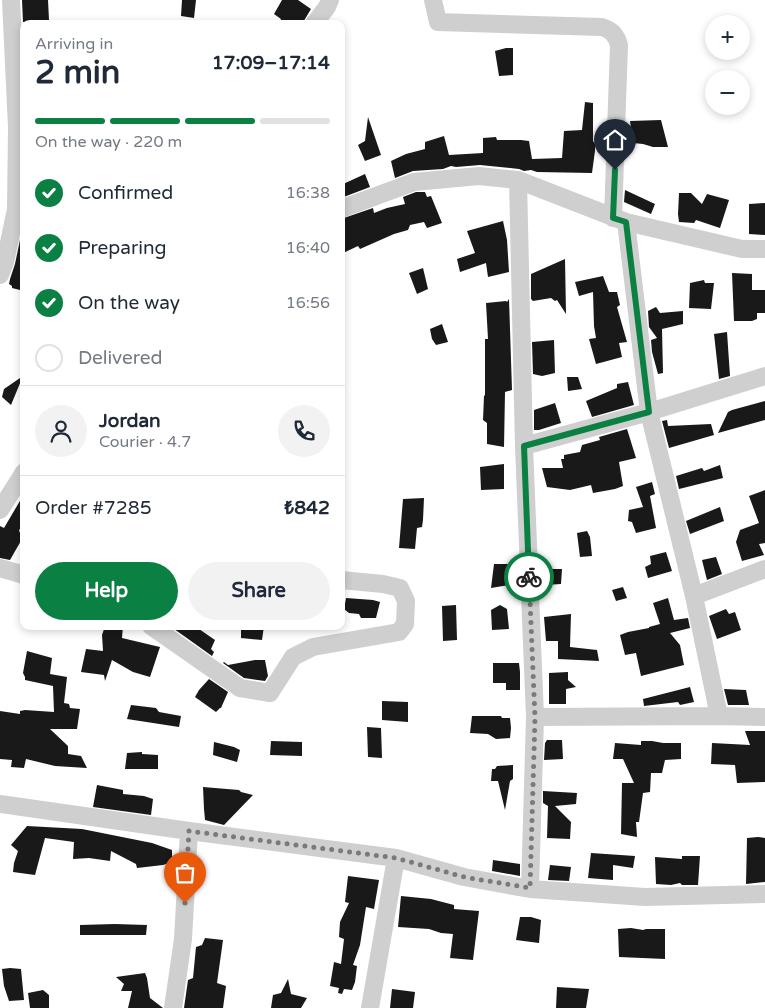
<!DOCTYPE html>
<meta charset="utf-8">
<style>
body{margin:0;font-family:"Varela Round",sans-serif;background:#f2f2f3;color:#1f2937;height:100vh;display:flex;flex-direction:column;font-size:19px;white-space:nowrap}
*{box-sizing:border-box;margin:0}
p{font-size:16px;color:#747a83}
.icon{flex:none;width:28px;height:28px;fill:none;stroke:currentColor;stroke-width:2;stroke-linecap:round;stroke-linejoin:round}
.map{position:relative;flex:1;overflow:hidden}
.side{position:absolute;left:20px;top:20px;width:325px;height:610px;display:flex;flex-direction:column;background:#fff;border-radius:10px;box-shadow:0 2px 8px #0003}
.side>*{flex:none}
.fabs{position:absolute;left:705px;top:15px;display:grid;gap:10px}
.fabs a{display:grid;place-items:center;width:45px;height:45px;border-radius:50%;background:#fff;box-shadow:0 2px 8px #0003;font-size:25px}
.pin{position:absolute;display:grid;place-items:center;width:42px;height:42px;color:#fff;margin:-51px -21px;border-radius:50% 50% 50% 0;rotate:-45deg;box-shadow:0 0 5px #0007}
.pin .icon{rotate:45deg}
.courier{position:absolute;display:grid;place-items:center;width:50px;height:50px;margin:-25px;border:4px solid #0b8043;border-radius:50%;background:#fff;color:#222;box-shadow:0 1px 6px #0007}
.overview em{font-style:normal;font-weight:700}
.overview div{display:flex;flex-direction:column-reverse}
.overview{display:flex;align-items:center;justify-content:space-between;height:85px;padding:0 15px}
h1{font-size:32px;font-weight:700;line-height:38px}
.bar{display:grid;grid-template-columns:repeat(4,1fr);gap:8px 5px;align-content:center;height:60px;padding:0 15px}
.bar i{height:6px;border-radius:4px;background:#e0e1e3}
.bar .current{background:#0b8043}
.bar p{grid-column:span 4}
.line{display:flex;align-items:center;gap:12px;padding:0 15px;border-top:1px solid #e0e1e3}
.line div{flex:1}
.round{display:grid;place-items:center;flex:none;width:52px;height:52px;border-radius:26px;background:#f2f2f3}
ol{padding:0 15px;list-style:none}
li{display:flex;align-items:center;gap:15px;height:55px}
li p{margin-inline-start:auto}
li .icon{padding:5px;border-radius:50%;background:#0b8043;color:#fff;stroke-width:4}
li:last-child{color:#747a83}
li i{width:28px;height:28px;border:2px solid #e0e1e3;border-radius:50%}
.action{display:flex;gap:10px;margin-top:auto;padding:10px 15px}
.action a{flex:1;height:58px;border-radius:30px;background:#0b8043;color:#fff;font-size:20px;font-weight:700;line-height:58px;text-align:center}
.action a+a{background:#f2f2f3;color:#1f2937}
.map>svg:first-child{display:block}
</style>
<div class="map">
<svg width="765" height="1008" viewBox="0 0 765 1008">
<rect width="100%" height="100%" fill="#fff"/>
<path fill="#191919" d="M22,0H48L49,20L23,22Z
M182,0H196L194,18L181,16Z
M282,0H298L311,9L302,24H279L281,19L274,14Z
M506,48H513V75L499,76L495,51Z
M585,102L593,103V141L595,144V151L592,173L537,172L531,170L524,171L519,169L480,165L456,167L451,166L443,169L413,171L395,178L391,161L406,154L425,149V142L444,136L449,155L483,153V138L496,137L497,140H521L529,141L532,159L562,158L564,131L582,130Z
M368,117L381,155L365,161L358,145L365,141Z
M661,120L668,147H653L643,144L633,143L630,121Z
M365,174L370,187L341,198V185Z
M625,190L655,204L651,214L624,202Z
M416,192H425L427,197L431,196L442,223L427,228L424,222L410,225L408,230L394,234L360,249L358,246L341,254V219L373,208L374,213L387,208L405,204L403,197Z
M679,193H691L702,204L707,194L729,200L720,228L696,220L694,223L679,222L678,214Z
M765,203V235L749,234V204Z
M503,221L507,240L509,272L488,277L486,263L460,272L457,259L475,253L467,231Z
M20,240H24V291L12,288V286L9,284L10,279L15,264Z
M565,259L566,314L557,300L555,301L551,298L533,301L531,299V274Z
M423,268L428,289L417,294L409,273Z
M732,273L752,274V290H765V313H757V319L752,321H734Z
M603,276L609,292H617L620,305L617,307L627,342L619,343L622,357L596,364L589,339L596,338L594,326L593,292L579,296L575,282Z
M704,280L705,283H714L711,309L689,308L690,283Z
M509,299L512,390L505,392L504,447L487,444V423L483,420L484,396L485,395V339H488L486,303L506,301L507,302Z
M656,307L660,313L683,311V324L662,329L663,373L658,374L652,352L651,340L657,338L649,327L648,311Z
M442,324L448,342L436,345L432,339L430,329Z
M727,332L730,376L719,379L714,334Z
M554,340L555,373L542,376L533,374L532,342Z
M23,376L11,405L2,397L4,389Z
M567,377H578L582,389L568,391Z
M628,382L634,405L592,417L586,401L617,388V384Z
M765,401V420L718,433L728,412L732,410Z
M555,403L561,423L539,430H534V410Z
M667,420L668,426L711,424L714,435L669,448L662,421Z
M627,429L636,458L619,462L623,486L615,489L593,493L591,485L570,490L547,487L542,468H563L561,459H564V455L580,452L582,445L600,440L599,437Z
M504,464V489L481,490L480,467Z
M720,465L723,478L679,489L676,476L702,468L704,471Z
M652,482L655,494L650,496L656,528L636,533L632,522L628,521L629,510L643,507L636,487Z
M765,490V543L759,544L764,555L742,561L736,542L740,530L759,523L749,496Z
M24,494V525L19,530L22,539L10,560L0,558V526L4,528Z
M424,498L423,520L422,527L417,528L415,549L399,548L403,499Z
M720,507L724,521L690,534L686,521Z
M587,531L590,537L592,556L580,557L577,533Z
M666,552L672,571L648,578L645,567L651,564L650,556Z
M716,557L722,574L707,580L702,560Z
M494,564H508L509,585L491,588Z
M546,569H562L561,584L545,585Z
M623,587L627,598L616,601L612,590Z
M346,598L373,600L380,602L376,618H361L359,614L349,613L344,609Z
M668,598L674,620L688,618L690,628L670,633L680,645L684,665L641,676L636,653L625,655L620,635L628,632L649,628V627L660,624L653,603Z
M456,605L457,640L443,641L442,606Z
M500,605L507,609L509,629L492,630L491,610Z
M726,609L729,614L735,612L741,630L717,639L709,616Z
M571,614L570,647L597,650L599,661L558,659V641H546L544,617Z
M105,626H123L122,638L160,647L150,677L133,672L112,660L105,681L104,675L81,672L86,649L103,651L102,635Z
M170,626H195L199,629L215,640L211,649L214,652L212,656Z
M241,626H264L262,640L241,638Z
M27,651L52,658L50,674L67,677L64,703L69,704L70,708L80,709L77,729H50L68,746V754L81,756L87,768L55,766L26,759L24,768L11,767L12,760L0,759V711L20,714V711L25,710L54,712L53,686L25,680V677L23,673Z
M255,660H265L268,676L265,681L244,678L223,663L224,662L228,665Z
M493,663H519L520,672V690H506V683H493Z
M568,672V680L576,687L566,689V704H549V673Z
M209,679L228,692L221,708H220L216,712L195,697L199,690Z
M690,687L694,702L680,705L678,702L644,706L643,699Z
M724,689L746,690L749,705H728Z
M382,701L408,702V722L382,720Z
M131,705L156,708L159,712L181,716L179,727L127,719Z
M472,716H501L502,718H510L511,728L510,738L496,739L488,734L470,733Z
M367,727L381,728L382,758L368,757Z
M745,731H765V782L737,783L735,765L711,764L712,743L750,745Z
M547,740H562L563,759L544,760L545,743Z
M271,741L302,742V756L270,755Z
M641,741H652L663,743H681V759L665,760L662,773H651L650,792L643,793L639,822H636L637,837L621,834L622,783H634L623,759H613L615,743L641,745Z
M214,742L234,747L240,750L237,762L213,755Z
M142,752V754L158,755V769H125L127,753Z
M513,765V779L510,781L505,810L498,781H491L492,769H495L497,766Z
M97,785L123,790V794L144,796L153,799L151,815L93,807Z
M203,787L239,790L241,792L253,795L224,825L205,820L204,809Z
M543,791L577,793L576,804L555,806L571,822L570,839L547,838L548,806L543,803Z
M27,826L82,829L152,843L172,850V862L163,865L137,868L136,864L111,851L110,861L89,858L73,859L74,842L45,838L35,875L13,872L14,863L18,851L11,845Z
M758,837L765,838V882L746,884L747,838Z
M591,853L635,856L633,868L613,865V880L588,878Z
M682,856H700L698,885H682L680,883L671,885L656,884L655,857L682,859Z
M493,860L520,864V876L492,871Z
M550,865L571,867L569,881L548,880Z
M348,876L379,880L374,909L366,907L360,945L353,965L357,966L355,982L352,990L344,989L342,994L338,993L339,988L330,986L334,962L341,964L344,939L339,937L340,922L349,903L345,902Z
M401,896L431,899L454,905V909L479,911L473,960L450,958L453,934L441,933L429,929L398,927Z
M520,917H531L541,920L539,943L516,940Z
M115,924L147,925L146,935H80V925Z
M631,928L643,930L646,929H665V959L619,957L618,929Z
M205,938L223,940L217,983L226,986L223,1008H184L188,980L193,978L196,947L202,945Z
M10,968L21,969L24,1000L9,1001L4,986L2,969Z
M145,973L147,978L150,998L163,1008H128L132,991H121L124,984L116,977Z
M288,979L291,994L307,998L301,1008H271L273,995L281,993Z
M557,987L589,989L586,1008H556Z
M392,989L415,992L413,1008H390Z
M43,990L49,995V1008H30L28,993Z"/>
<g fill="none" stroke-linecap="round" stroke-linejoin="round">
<path stroke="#cfcfcf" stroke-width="18" d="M433,0L438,22L602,27C612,30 616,35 619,45L613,218
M314,24L327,7L330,0
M518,180L524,446L535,717L530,889
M341,209L414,182L479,176L518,180L626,222L742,249H765
M626,222L649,412L694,596L719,716
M0,275L5,262L16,209L17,128L11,0
M524,446L649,412L765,376
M0,510L24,472
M0,568L24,575
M694,596L765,569
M151,626L240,688L270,693L293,657L313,647L399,632L405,624L406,601L400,588L383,584L341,580
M535,717L719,716L765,717
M0,804L189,831L396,858L464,877L530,889L645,897L765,894
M173,1008L183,939L189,831
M370,1008L396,858"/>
</g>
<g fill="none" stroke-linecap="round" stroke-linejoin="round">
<path stroke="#7a7a7a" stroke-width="5" stroke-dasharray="0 9" d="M185,903L189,831L396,858L464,877L530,888L535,718L529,577"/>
<path stroke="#0b8043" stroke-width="6" d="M529,577L524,446L649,412L626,222L613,218L615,170"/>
</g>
</svg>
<div class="fabs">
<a>+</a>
<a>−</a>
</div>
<div class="pin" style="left:185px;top:903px;background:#ea580c"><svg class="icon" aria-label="bag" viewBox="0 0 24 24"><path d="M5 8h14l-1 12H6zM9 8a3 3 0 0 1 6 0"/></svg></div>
<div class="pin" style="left:615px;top:170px;background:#1f2937"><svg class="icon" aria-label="home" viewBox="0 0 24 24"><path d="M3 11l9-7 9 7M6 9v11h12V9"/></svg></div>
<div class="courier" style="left:529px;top:577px"><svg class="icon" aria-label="bike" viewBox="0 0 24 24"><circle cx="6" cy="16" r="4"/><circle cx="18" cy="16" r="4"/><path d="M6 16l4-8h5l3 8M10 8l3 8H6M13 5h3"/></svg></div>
<section class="side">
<div class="overview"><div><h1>2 min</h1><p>Arriving in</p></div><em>17:09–17:14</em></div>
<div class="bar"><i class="current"></i><i class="current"></i><i class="current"></i><i></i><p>On the way · 220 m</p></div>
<ol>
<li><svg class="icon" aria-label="check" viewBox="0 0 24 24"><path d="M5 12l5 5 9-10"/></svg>Confirmed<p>16:38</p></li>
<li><svg class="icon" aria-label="check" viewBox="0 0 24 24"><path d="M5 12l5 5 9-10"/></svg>Preparing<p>16:40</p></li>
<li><svg class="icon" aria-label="check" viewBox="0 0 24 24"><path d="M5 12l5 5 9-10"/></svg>On the way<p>16:56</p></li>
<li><i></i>Delivered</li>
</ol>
<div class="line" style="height:90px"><a class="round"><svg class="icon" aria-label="person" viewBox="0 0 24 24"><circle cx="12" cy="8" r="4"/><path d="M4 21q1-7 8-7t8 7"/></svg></a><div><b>Jordan</b><p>Courier · 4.7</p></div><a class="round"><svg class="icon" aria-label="phone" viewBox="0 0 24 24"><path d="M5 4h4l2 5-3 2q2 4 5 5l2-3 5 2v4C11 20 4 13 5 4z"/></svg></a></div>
<div class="line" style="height:65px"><div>Order #7285</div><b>₺842</b></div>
<div class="action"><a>Help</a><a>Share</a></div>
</section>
</div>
